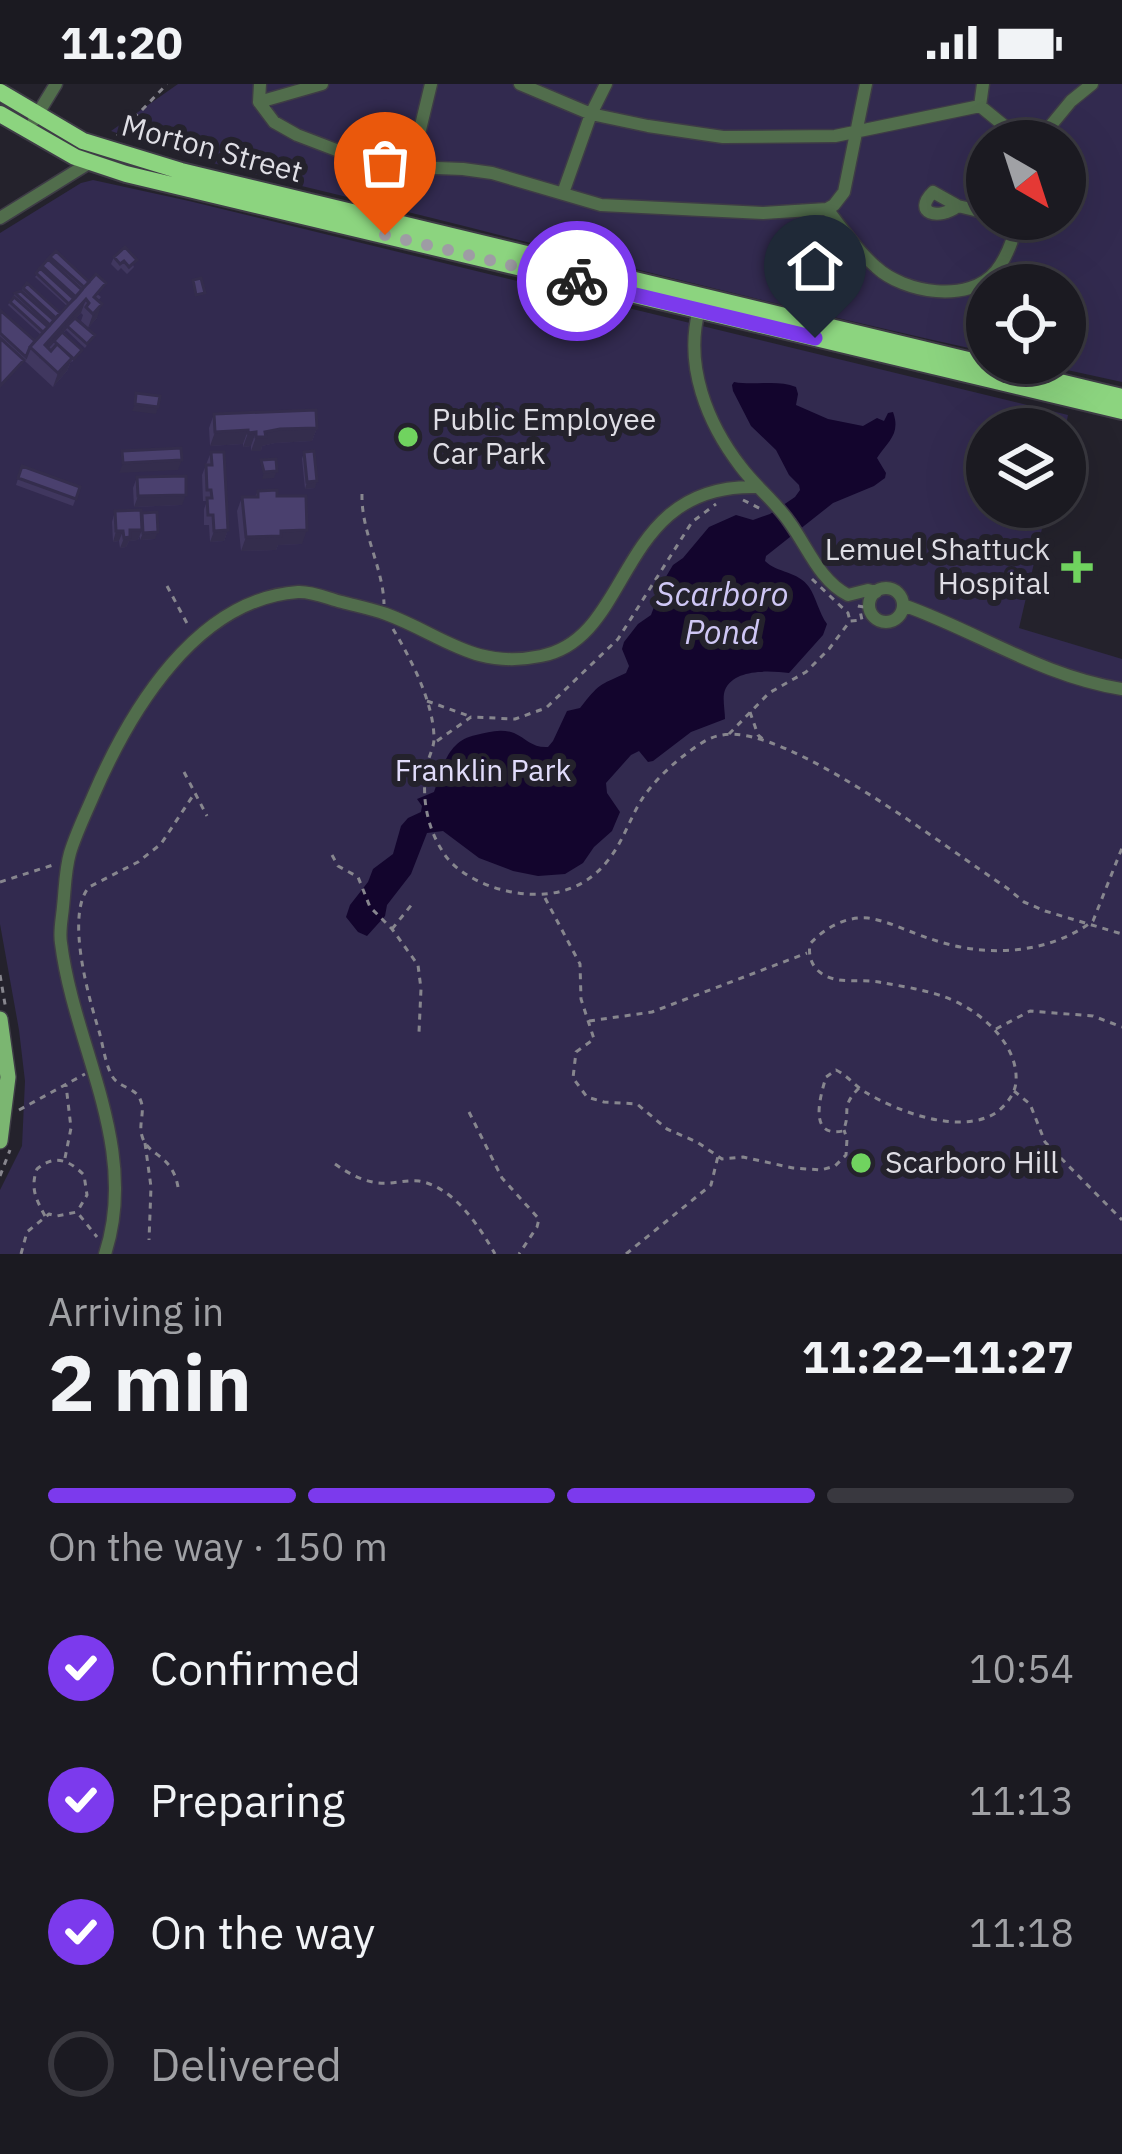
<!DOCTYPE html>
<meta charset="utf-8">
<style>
body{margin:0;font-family:"IBM Plex Sans",sans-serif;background:#28272e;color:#f1f3f6;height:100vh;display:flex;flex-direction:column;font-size:45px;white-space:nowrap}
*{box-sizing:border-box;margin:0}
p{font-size:39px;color:#a0a1a5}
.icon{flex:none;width:66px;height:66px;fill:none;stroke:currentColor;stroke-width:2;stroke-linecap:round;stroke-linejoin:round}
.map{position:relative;height:1170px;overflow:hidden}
.side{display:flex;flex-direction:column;background:#1b1a21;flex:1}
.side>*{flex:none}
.needle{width:78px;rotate:141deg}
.buttons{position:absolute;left:966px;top:36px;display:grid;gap:24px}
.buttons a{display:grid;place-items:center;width:120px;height:120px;border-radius:50%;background:#1b1a21;box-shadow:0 12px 48px #0002,0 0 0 3px #39383f;font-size:60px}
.pin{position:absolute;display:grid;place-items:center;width:102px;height:102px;color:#fff;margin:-123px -51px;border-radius:50% 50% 50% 0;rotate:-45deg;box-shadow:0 0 12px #0007}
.pin .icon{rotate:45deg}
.courier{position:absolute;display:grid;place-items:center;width:120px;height:120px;margin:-60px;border:9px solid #7c3aed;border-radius:50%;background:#fff;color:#222;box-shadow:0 3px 15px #0007}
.overview em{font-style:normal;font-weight:700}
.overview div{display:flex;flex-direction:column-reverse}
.overview{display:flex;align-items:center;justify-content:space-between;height:204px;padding:0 48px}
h1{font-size:78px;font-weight:700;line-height:90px}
.bar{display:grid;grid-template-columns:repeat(4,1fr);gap:18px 12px;align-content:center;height:144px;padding:0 48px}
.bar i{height:15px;border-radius:9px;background:#39383f}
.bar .on{background:#7c3aed}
.bar p{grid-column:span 4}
ol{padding:0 48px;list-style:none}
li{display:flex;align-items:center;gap:36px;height:132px}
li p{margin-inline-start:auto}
li .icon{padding:12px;border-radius:50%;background:#7c3aed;color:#fff;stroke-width:4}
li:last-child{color:#a0a1a5}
li i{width:66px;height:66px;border:6px solid #39383f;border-radius:50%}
.status{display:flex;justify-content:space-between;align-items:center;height:84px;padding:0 60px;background:#1b1a21;direction:ltr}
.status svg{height:33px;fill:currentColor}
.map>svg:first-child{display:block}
</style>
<div class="status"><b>11:20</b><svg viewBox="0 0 49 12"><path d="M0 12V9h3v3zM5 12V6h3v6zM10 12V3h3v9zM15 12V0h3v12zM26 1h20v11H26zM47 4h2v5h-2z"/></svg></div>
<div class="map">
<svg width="1122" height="1170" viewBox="0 0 1122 1170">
<rect width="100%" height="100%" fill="#24222c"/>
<path fill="#322a4f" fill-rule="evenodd" d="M178,0H1122V298L1035,279H1065V201H987V268C800,227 614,180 428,133C322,106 214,84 111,47ZM987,57H1065V135H987Z
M93,96L189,117L1068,331L1065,346L987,345V423H1047L1019,544L1122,575V1170H0V1106L22,1062L25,997L19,946L0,840V149L81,99Z"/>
<path fill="#13052d" d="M734,298C755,302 777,295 796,303L798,310L796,321L828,335L863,342L877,334L884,337L888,329L893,328C901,350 888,357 877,374L886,389L885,394L874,402L833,419L766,472L765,477C777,489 798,487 809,503C816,513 819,529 827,540L823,551L789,589C771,587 734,584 725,606C722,613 725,627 725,635L691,648L653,677L648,678L639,667L631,671L606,699L607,709L620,728L612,747L594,763L583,779L565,790L538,792L513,787L479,774L443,747L427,749L411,790L387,821L385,832L367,852L358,848L346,833L350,821L368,798L373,785L393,770L401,742L408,734L421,728L422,722L417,715L434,708C443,683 447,657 476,651C489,648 500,644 514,649C527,655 532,664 548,663L553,657L567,627L580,624C600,599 598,602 626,589L629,582L622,565L624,558L638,540L651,531L664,496L673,481L683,474L709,443L736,431L753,436L770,430L795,413L800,406L799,401L789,391L776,366L751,342L733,307L732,301Z"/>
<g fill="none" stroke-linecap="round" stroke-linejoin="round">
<g stroke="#3e3c46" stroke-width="15">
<path id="minor" d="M260,0L259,18L274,38L297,51L352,72L411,83L463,85L492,89L601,121L763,129L827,125
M520,0L591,30L648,42L723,53L835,52L980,22L1007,44L1036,57
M259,18L322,0
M980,22L983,0
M34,36L56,0
M1038,57L1071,17L1092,0
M411,83L431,0
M563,109L591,30L606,0
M958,122C938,137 912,129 933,108L958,122L987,129
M827,125C842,144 857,167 876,183C904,209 969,220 996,187C1008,172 1014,153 1018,135
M827,125L834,121L844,108L866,0
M0,134L89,79
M699,226C684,281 707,339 741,383C756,403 776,418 790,439C808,464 820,497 848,511L868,506L876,508
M869 521a17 17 0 1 1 34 0a17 17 0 1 1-34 0Z
M903,521C979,548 1041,592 1122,605
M105,1170C140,1063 74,963 61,859C59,847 62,835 63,823C65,805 65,786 70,769C76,749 86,729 94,710C130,627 196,515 298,508C312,507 329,515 342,518C357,522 372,525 386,530C443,551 474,586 541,572C635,554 615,398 758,403"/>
</g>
<g stroke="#3e3c46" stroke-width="18">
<path id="major" d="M0,935L8,993L0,1057"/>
</g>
<g stroke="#3e3c46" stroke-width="20">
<path id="highway" d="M0,8L83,57L181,87L1122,313
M0,30L75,73L126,90L1122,327"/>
</g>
<path stroke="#87868e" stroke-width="3" stroke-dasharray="6 6" stroke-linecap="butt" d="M117,52L167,0
M362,410C361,448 383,483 384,520
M743,416L761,425
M812,495L848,529L850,537
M167,502L189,543
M858,522L870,524
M393,545C411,575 434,619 434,655C434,663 429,672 427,681C421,710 426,742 443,768C454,787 482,801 503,806C542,816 583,810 609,775C624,756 631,731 644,712C655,697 668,684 682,673C694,664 707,653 722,651C786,639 950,767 1007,804L1024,818L1045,827L1122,850
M427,617L469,632
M750,628L758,651L764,656
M729,650L769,609L806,588L829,565L850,537L862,536L859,522
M437,657L471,633L515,635L546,624L618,555L692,438L716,420
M184,688L207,732
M332,771L338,782L358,793L370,823L392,845L418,881L421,905L419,948
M0,798L56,780
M545,814L580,880L581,915L594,955L576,968L573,994L587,1013L604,1018L637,1020L667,1045L697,1058L722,1075L743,1073L793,1084L821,1086L835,1082L846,1071L847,1055L844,1046
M392,845L413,819
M0,891L6,926
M589,937L652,928L807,869
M996,945L1030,927L1093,932L1122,943
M859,1004C839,1024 852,1027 843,1047C808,1054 820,1013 826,993L836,986C848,992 855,1002 865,1008C898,1028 962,1052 997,1028C1006,1021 1015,1010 1016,998C1019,958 976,923 942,912C922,905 899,902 879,898C862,895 839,900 824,891C812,884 808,873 810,860C824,844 846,832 868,834C889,837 911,849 931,855C985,874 1047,871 1093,837L1122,764
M1014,1007L1030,1020L1045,1058L1122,1136
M19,1026L85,990
M469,1028L502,1094L539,1135L537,1143L519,1170
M145,1059L151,1103L149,1156
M65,1074L71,1044L66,1001
M335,1080C352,1092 370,1101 390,1099C400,1098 409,1096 419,1097C454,1103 479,1142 495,1170
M0,1092L10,1066
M178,1103C172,1069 148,1073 142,1052C138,1040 146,1027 140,1015C135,1003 119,1004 112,992C105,979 103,961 99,947C89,915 65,831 89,803L138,778L161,760L194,710
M45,1132C36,1115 30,1104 37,1085C55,1070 69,1076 84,1091L87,1111L77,1128
M21,1170L27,1148L49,1130L57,1132L77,1128L97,1153
M626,1170L711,1101L719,1068"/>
<use href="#minor" stroke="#516d4c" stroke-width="12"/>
<use href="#major" stroke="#7bb671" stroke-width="15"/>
<use href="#highway" stroke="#8cd47f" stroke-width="16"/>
</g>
<path fill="#40375f" d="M125,163L134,183L127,190L121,184L118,187L111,180L114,173Z
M50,173L101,213L98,217L97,234L88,244L81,237L83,231L81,229L76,234L95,251L85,264L66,246L63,249L82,266L72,278L71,277L67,287L53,303L0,254V226L35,257L41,251L8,221L15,209L21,207L23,204L60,229L67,222L35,193Z
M214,330L317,344L312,357L275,359L262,362L261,367H251V362L243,363V360L210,362L209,344Z
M211,368L228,446L224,457L210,458L209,441H204V425L207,417H203L202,391Z
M304,368L315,404L305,405L302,375Z
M22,382L80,403L73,422L16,401Z
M137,393L182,421L134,423L133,404Z
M258,407L277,412L302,460L278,461L276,466L241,467L237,427L242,413H255Z
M115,427L155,455L140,456V452L138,456L129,457L126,463L120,464L119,457L113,458L112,438Z"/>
<path fill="#342d4d" d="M86,215L81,229L39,275L45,261Z
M102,220L97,234L88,244L93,230Z
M72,274L67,287L53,303L58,289Z
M135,320L158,323L156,330L132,327Z
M317,344L312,357L275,359L262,362L261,367H251L256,353L265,348L280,345Z
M248,346L243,360L210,362L215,348Z
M256,348L251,362L243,363L248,349Z
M182,376L178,386L119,389L123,379Z
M277,387L274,394L262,395L264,388Z
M317,397L315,404L305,405L307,398Z
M186,411L182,421L134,423L138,412Z
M130,446H142L138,456L129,457L126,463L120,464L124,454Z
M228,446L224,457L210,458L214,447Z
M307,446L302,460L278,461L276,466L241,467L246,453L281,447Z
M116,447H123L119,457L113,458Z
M158,448L155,455L140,456L143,449Z"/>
<path fill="#4a406e" stroke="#342d4d" stroke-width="3" d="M125,163L137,176L129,183L124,177L120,180L114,173Z
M56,167L89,198L84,203L50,173Z
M48,175L82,206L76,213L42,182Z
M40,184L74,215L69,220L36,189Z
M96,190L106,199L94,213L102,220L93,230L86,223L89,219L86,215L45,261L51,267L57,260L72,274L58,289L30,263Z
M201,194L205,209L196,211L193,196Z
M27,199L60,229L56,234L23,204Z
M21,207L54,236L50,241L15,209Z
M14,213L48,243L43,248L10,218Z
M0,226L35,257L30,263L26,273L0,249Z
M75,234L95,251L87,260L67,242Z
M62,248L82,266L74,275L54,257Z
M0,254L24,276L0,302Z
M136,309L160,312L158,323L135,320Z
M316,326L317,344L280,345L265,348L266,353H256V348L248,349V346L215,348L214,330Z
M181,364L182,376L123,379L122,367Z
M314,367L317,397L307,398L304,368Z
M211,368H224L228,446L214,447L213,431H208L207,414H212L211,406H207L206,381H212Z
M276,375L277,387L264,388L261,376Z
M22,382L80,403L76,415L18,394Z
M186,392V411L138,412L137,393Z
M277,406V412H306L307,446L281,447V452L246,453L242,413H258V407Z
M141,426L142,446H130V453L124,454L123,447H116L115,427Z
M157,428L158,448L143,449L142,429Z"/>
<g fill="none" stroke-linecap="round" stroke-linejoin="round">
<path stroke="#9e9ca4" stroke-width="12" stroke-dasharray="0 21.6" d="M385,151L577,197"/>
<path stroke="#7c3aed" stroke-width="15" d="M577,197L815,254"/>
</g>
<g fill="#70d35f" stroke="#24222c" stroke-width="4.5">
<circle cx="408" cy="353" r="12"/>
<path d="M1071 465h12v12h12v12h-12v12h-12v-12h-12v-12h12z"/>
<circle cx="861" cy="1079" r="12"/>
</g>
<g text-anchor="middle" stroke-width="12" stroke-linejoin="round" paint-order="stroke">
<g font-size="30" fill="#dfdee5" stroke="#24222c">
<text transform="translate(212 65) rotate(15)" y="10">Morton Street</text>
</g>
<g font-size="30" fill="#dfdee5" stroke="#24222c" text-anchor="start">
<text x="432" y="346">Public Employee<tspan x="432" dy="34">Car Park</tspan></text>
<text x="1050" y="476" text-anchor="end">Lemuel Shattuck<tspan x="1050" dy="34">Hospital</tspan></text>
<text x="885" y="1089">Scarboro Hill</text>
</g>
<g font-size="30" fill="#e2ddfc" stroke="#24222c">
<text x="483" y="697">Franklin Park</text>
</g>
<g font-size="33" font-style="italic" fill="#cfc7f5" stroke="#24222c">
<text x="722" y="522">Scarboro<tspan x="722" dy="38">Pond</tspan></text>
</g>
</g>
</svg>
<div class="buttons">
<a><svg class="needle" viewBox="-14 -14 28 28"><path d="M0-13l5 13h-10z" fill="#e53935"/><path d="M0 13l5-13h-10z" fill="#a0a1a5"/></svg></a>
<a><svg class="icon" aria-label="locate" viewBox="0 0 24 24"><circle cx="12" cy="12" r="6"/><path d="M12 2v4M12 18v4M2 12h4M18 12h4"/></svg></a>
<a><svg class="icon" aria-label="layers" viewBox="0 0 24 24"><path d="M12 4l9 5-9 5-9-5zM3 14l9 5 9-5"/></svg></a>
</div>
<div class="pin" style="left:385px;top:151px;background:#ea580c"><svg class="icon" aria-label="bag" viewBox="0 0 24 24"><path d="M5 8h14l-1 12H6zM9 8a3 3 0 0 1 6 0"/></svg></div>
<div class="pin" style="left:815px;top:254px;background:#1f2937"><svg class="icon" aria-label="home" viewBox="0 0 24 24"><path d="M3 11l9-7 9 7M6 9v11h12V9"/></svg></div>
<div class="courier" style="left:577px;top:197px"><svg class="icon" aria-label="bike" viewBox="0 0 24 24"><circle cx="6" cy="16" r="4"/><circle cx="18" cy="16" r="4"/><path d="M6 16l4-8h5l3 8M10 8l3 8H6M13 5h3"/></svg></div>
</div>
<section class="side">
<div class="overview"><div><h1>2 min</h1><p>Arriving in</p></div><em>11:22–11:27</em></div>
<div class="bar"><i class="on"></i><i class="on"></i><i class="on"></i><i></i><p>On the way · 150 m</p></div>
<ol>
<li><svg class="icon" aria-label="check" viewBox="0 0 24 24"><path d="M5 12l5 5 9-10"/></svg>Confirmed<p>10:54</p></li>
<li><svg class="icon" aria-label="check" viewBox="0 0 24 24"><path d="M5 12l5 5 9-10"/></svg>Preparing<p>11:13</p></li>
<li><svg class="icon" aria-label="check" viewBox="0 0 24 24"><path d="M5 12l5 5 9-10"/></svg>On the way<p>11:18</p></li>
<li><i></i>Delivered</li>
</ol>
</section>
